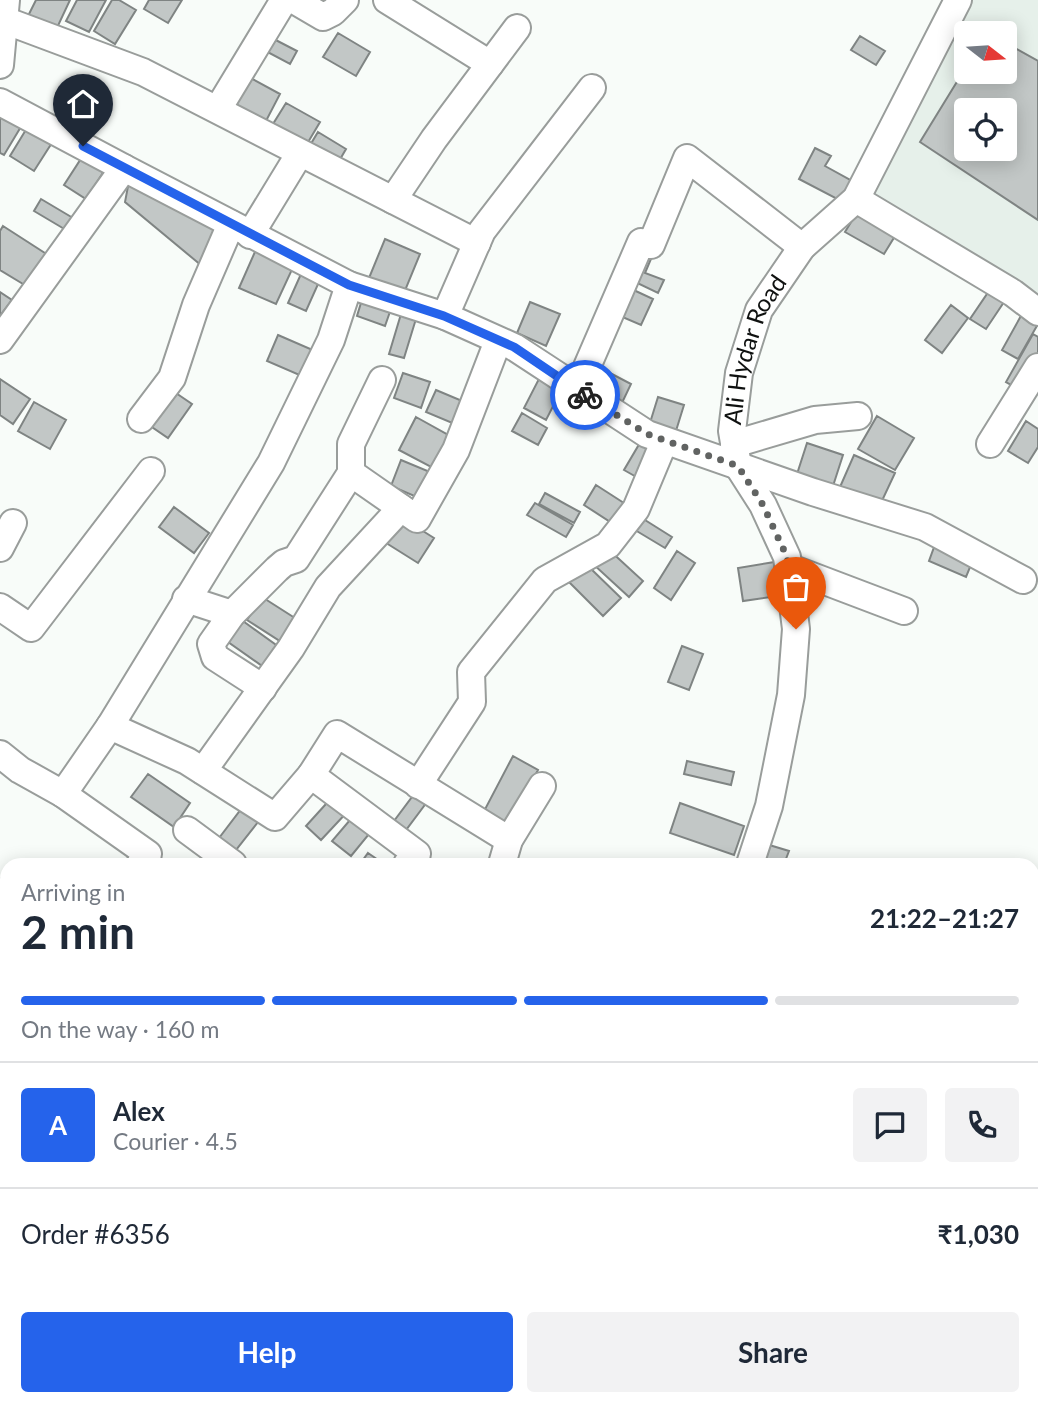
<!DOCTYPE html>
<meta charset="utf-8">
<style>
body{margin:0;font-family:Lato,sans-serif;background:#f2f2f3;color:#1f2937;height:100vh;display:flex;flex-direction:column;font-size:26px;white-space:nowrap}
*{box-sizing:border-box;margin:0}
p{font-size:23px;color:#747a83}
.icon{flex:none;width:38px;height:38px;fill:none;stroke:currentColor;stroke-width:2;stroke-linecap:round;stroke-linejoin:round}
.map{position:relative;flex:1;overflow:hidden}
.drawer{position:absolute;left:0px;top:858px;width:1040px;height:548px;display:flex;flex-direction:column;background:#fff;border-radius:21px 21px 0 0;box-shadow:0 4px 18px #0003}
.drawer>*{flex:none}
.needle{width:46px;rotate:107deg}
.controls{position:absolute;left:954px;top:21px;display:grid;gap:14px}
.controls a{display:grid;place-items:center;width:63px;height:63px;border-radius:7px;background:#fff;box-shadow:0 4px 18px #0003;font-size:35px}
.pin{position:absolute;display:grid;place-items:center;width:60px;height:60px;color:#fff;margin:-72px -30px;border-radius:50% 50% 50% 0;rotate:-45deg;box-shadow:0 0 7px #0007}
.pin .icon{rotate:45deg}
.courier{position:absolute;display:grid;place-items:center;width:70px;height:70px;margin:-35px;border:5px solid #2563eb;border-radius:50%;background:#fff;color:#222;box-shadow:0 2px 9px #0007}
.summary em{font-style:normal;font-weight:700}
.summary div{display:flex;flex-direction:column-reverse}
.summary{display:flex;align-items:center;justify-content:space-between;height:119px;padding:0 21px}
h1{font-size:46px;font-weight:700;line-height:52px}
.bar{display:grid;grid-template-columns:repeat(4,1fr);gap:10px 7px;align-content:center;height:84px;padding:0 21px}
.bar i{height:9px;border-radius:5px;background:#e0e1e3}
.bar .active{background:#2563eb}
.bar p{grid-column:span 4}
.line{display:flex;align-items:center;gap:18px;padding:0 21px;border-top:2px solid #e0e1e3}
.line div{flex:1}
.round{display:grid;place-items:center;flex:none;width:74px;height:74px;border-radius:7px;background:#f2f2f3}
.primary-button{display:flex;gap:14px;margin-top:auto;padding:14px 21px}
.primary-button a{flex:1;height:80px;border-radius:7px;background:#2563eb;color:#fff;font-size:28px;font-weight:700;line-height:80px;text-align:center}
.primary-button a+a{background:#f2f2f3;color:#1f2937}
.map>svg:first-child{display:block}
</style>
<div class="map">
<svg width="1038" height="1405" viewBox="0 0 1038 1405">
<rect width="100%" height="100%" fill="#f8fcf9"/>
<path fill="#e6f0ea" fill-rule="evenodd" d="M969,0H1038V295L1016,280L869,197ZM966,33H1004V72H966ZM966,110H1004V149H966Z"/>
<path fill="#50d1ee" d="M882,1398H994L990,1405H879Z"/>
<path fill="#c2c7c6" stroke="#7f8483" stroke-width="2" fill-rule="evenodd" d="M36,0H70L56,30L28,16Z
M77,0H106L89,32L66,21Z
M112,0H119L136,10L115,44L94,31Z
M149,0H182L168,23L144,9Z
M338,33L370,52L356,76L323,57Z
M266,35L297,51L290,64L260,48Z
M860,36L885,51L876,65L851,50Z
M1004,42L1038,61V220L920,142L966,67V72H1004ZM966,110H1004V149H966Z
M245,75L280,94L266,121L230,102Z
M286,103L320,122L307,144L273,124Z
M0,117L25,120L4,155L0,153Z
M30,123L55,138L34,171L10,156Z
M318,132L346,149L335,168L306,152Z
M815,148L831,156L825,166L852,181L841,201L799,179Z
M86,151L108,165L86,199L64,185Z
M129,181L221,229L202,266L125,202Z
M41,199L73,218L66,230L34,211Z
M856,214L895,236L884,254L845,232Z
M3,226L48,255L28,287L0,270V231Z
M385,239L420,254L404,293L369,278Z
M258,245L295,263L276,304L239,288Z
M641,256L651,259L645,273L664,280L658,293L631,280Z
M305,265L323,273L306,311L288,303Z
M625,286L653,299L641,325L613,313Z
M989,291L1004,302L986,329L970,319Z
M0,292L12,300L0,316Z
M364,293L393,303L385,326L357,316Z
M530,302L560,314L546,346L517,333Z
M404,304L419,309L404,358L389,354Z
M951,305L968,318L942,353L925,340Z
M1022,314L1038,324L1018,359L1002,350Z
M1033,334L1038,337V359L1020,390L1006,382Z
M278,335L315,351L304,377L267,361Z
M591,363L631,384L621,405L580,384Z
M403,373L430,382L421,408L394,398Z
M542,373L564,385L546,420L524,408Z
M0,379L30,399L13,424L0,415Z
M170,389L192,404L168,438L146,423Z
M436,390L467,403L457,425L426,412Z
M658,397L684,405L675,434L649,426Z
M34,402L66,420L50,449L18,431Z
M522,413L547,428L538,445L512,431Z
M877,416L914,438L895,470L858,449Z
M416,417L450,436L433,468L399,450Z
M1026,421L1038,429V447L1028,463L1008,451Z
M644,436L660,446L640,479L624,470Z
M807,443L843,455L833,486L797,474Z
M854,455L895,473L880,505L840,487Z
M401,460L430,472L419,498L391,486Z
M596,485L627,505L615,525L584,505Z
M545,493L580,512L574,523L539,504Z
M535,503L573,525L566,537L527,515Z
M174,507L209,533L194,553L159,527Z
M637,515L672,537L665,548L630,527Z
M399,516L434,538L418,563L383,541Z
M937,539L975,555L966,577L929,561Z
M607,548L643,581L629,597L593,564Z
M677,551L695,563L671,600L654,588Z
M781,561L785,595L743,601L738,568Z
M587,565L621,598L603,616L569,582Z
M262,597L298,620L283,643L247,620Z
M236,616L279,647L265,668L221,637Z
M682,646L703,654L689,690L668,682Z
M513,756L538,770L507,828L482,815Z
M687,761L734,772L731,785L684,774Z
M148,774L190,803L174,827L131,797Z
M418,789L430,798L403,834L391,825Z
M335,794L350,809L321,840L306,826Z
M680,803L744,826L734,855L670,833Z
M245,804L262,817L232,855L216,842Z
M356,813L374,828L351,856L332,841Z
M766,844L789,851L784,864H759Z
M368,853L384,864H360Z
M7,871V909L0,918V880Z
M1032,1099L1038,1104V1131L1032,1127Z
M7,1158V1192L0,1187V1169Z
M101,1398H138L140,1401L131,1405H105Z
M183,1398H203L207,1405H187Z
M560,1398H605L613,1402L611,1405H556Z"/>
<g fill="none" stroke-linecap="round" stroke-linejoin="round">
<g stroke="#999d9b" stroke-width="30">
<g id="minor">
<path d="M294,0L323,17L333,12L345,0"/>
<path d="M387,0L490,64"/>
<path d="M4,20L143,72L477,243"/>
<path d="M0,65L6,0"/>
<path d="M0,102L124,168"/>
<path d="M218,109L284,0"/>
<path d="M856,199L1013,293L1038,312"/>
<path d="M393,200L434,139L517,28"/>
<path d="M250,235L300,153"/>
<path d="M445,316L482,231L592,88"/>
<path d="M0,340L124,168L349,285L445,316L514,347L647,434L813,492L925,527L1023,580"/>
<path d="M577,390L641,242L651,245L687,158L802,247"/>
<path d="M141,419L172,378L196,305L231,224"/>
<path d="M734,444L815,420L858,416"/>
<path d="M990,444L1038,367"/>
<path d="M351,473L417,519L456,450L498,341"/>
<path d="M0,548L13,523"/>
<path d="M788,567L904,611"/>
<path d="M186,599L232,614"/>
<path d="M0,607L31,628L151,471"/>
<path d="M263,688L215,657L211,644L232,614L277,569L284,563L296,559L351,473V444L382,380"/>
<path d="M110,726L187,761L275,817L311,775L417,854L407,864"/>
<path d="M0,754L20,770L63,794L148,854L140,864"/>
<path d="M203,771L291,648L328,587L401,508"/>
<path d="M311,775L337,734L509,840"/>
<path d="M418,785L472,702L471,672L545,580L608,545L636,509L664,442"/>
<path d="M63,794L110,726L271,463L331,340L349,285"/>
<path d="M187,830L233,864"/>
<path d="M502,864L509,840L542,786"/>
<path id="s1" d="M750,864L769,806L791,695L796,629L787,557L763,505L738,466L732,431L739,373L759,310L802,247L856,199L958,0"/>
<path d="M0,941L7,946"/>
<path d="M0,1121L7,1112"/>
<path d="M0,1153L7,1143"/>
<path d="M1033,1198L1038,1187"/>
<path d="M0,1234L7,1239"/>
<path d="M1032,1296L1038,1300"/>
<path d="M214,1398L218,1405"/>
<path d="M2,1405L11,1398"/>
<path d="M542,1405L546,1398"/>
</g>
</g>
<use href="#minor" stroke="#fff" stroke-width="26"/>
</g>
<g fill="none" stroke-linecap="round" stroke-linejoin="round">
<path stroke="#616362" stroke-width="7" stroke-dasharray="0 12.6" d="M585,395L647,434L738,466L763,505L787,557L796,629"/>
<path stroke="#2563eb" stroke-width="9" d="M83,146L349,285L444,316L514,347L585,395"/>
</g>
<g text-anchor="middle" stroke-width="6" stroke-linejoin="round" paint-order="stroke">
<g font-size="24" fill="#0f1110" stroke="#fff">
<text dy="8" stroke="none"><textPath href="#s1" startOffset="537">Ali Hydar Road</textPath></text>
</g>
</g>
</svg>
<div class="controls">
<a><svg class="needle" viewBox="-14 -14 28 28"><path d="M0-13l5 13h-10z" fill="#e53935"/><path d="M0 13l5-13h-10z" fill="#747a83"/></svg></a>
<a><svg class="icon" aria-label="locate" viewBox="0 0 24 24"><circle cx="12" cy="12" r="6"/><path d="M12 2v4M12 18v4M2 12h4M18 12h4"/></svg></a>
</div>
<div class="pin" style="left:796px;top:629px;background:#ea580c"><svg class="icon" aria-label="bag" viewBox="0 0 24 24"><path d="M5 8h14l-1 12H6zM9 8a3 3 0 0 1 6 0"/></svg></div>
<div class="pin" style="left:83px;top:146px;background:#1f2937"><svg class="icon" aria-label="home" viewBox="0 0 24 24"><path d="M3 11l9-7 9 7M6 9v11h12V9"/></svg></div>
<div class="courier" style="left:585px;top:395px"><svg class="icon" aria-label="bike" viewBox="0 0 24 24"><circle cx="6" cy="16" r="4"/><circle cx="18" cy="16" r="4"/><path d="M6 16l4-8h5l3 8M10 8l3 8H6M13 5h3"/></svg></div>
<section class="drawer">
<div class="summary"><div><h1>2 min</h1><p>Arriving in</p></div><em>21:22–21:27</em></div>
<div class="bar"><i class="active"></i><i class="active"></i><i class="active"></i><i></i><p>On the way · 160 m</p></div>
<div class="line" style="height:126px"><b class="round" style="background:#2563eb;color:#fff">A</b><div><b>Alex</b><p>Courier · 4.5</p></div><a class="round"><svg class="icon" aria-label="chat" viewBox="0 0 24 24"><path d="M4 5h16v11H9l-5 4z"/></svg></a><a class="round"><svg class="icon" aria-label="phone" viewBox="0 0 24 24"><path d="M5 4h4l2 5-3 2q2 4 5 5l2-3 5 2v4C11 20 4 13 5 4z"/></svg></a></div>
<div class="line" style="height:91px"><div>Order #6356</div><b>₹1,030</b></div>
<div class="primary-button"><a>Help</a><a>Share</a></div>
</section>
</div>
